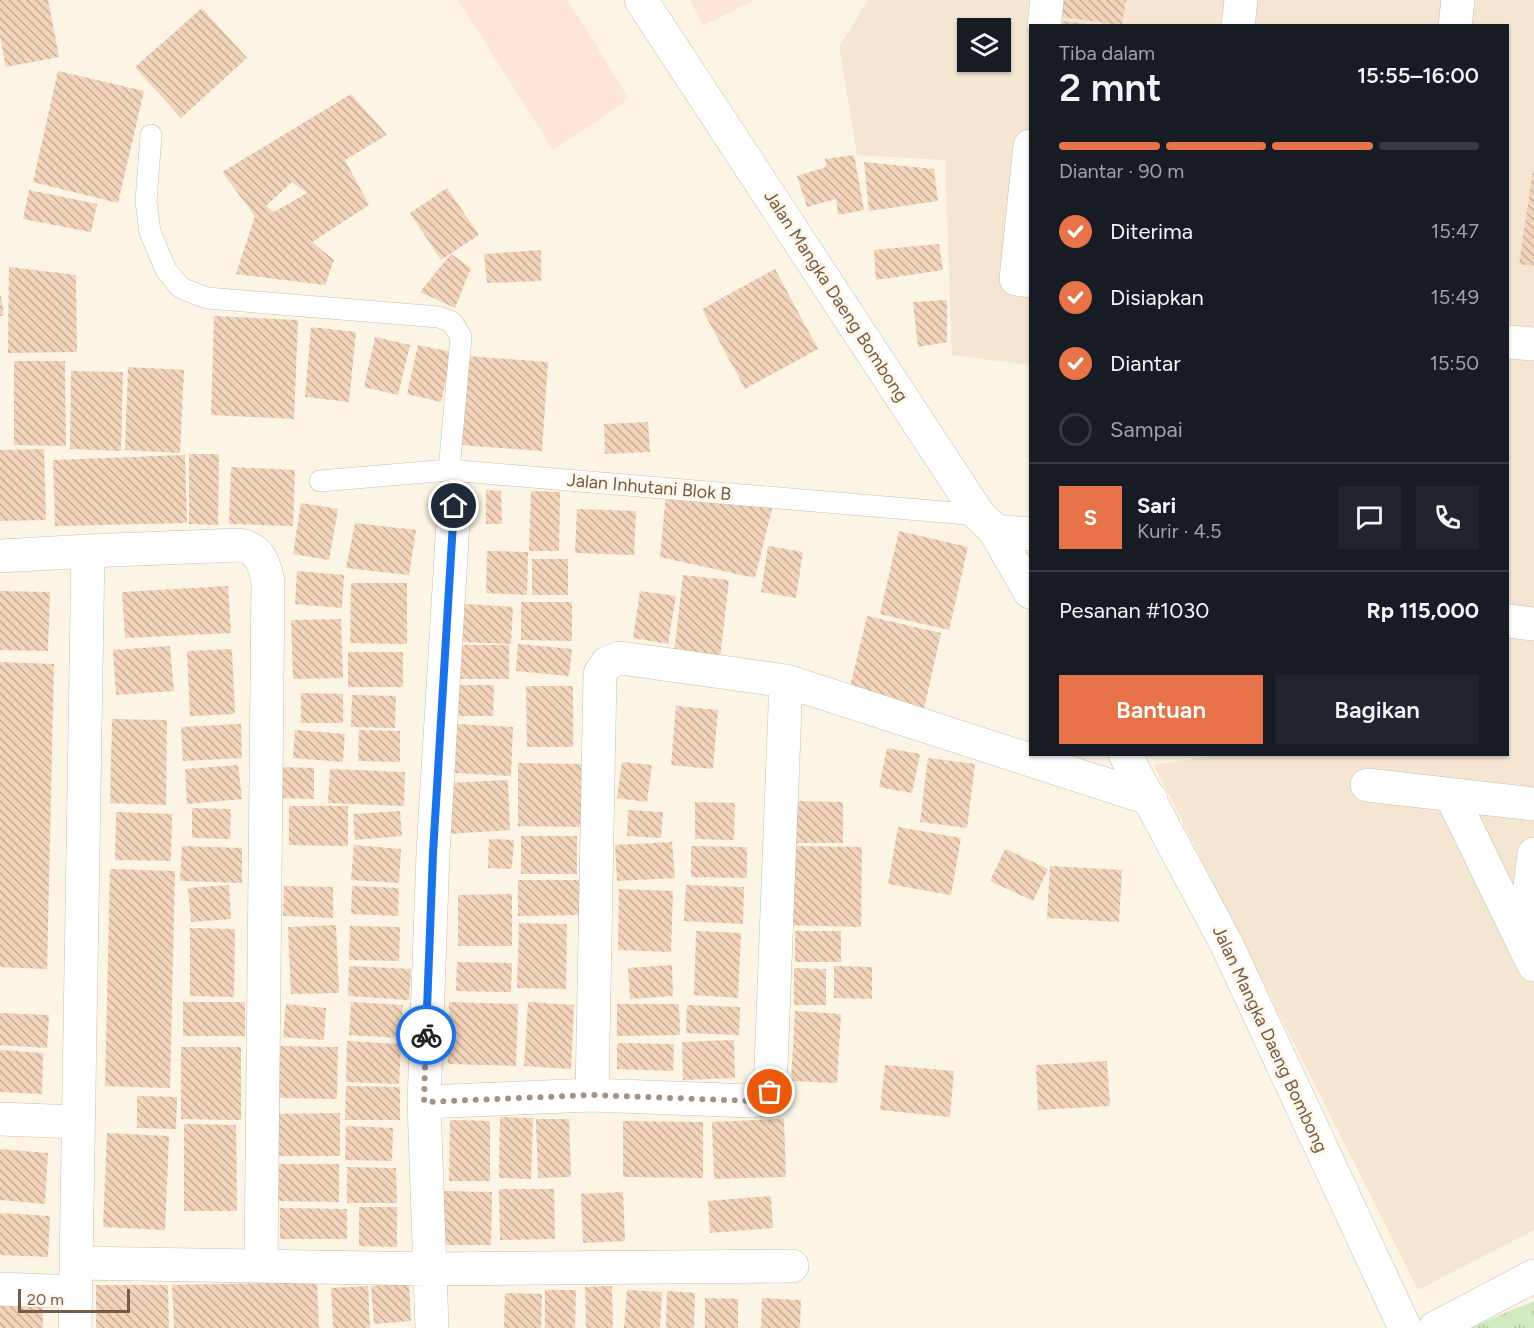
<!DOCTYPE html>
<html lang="id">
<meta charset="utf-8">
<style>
body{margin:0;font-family:Figtree,sans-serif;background:#20242c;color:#f1f3f6;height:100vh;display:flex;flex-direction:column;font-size:22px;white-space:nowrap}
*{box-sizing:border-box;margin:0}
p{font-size:20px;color:#9ea1a6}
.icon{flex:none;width:33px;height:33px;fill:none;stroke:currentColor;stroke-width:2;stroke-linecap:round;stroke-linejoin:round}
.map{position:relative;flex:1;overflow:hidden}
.details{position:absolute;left:1029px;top:24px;width:480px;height:732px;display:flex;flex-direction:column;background:#171b24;border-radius:0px;box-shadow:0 2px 4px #0004}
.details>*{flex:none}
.tools{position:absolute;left:957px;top:18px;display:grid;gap:12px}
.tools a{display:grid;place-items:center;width:54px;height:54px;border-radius:0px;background:#171b24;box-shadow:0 2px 4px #0004;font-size:30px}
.scale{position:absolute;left:18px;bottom:15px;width:112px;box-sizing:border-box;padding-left:6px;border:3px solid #755b49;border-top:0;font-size:16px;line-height:21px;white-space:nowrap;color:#755b49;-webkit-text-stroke:4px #fff8ea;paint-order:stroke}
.pin{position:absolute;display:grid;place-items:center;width:51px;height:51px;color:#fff;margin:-26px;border:3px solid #fff;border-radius:50%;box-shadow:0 2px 6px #0007}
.courier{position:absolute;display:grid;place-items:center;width:60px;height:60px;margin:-30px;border:4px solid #1a73e8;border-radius:50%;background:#fff;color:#222;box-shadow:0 2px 8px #0007}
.head em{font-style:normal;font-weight:600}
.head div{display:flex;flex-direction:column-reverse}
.head{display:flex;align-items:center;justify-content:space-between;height:102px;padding:0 30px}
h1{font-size:39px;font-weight:600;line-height:45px}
.bar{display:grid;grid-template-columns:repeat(4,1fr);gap:9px 6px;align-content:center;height:72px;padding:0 30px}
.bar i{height:8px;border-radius:4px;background:#363941}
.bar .current{background:#e87348}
.bar p{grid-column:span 4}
.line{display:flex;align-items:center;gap:15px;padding:0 30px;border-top:2px solid #363941}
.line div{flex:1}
.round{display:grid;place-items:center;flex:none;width:63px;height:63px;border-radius:0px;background:#20242c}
ol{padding:0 30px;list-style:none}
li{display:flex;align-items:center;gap:18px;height:66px}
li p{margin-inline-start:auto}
li .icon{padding:6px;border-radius:50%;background:#e87348;color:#fff;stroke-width:4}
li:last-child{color:#9ea1a6}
li i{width:33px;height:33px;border:3px solid #363941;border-radius:50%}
.cta{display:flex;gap:12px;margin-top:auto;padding:12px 30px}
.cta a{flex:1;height:69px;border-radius:0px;background:#e87348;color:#fff;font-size:24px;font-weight:600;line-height:69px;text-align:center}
.cta a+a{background:#20242c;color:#f1f3f6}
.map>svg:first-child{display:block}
</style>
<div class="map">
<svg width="1534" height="1328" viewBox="0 0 1534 1328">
<defs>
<pattern id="grass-tufts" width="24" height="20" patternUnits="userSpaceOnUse" patternTransform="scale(1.5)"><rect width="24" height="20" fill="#d0eac2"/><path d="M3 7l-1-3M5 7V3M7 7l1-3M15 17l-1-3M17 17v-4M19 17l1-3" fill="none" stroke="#adc1a0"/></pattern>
<pattern id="building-back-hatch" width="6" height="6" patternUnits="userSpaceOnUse" patternTransform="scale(1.5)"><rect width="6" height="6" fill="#f2d4bb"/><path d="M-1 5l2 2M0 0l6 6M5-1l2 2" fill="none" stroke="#c9af9a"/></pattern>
</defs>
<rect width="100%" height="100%" fill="#fcf4e4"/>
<path fill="#f4e6d2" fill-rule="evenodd" d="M868,0H1534V1230L1418,1290L1154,765L1224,754H1508V26H1030V365L952,355L945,160L857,155L839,47ZM968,28H1000V62H968Z"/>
<path fill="#fde5d8" d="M458,0H568L629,99L553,150Z
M690,0H754L703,26Z"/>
<path fill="url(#grass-tufts)" d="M1534,1301V1328H1469Z"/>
<path fill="url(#building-back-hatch)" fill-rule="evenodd" d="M0,0H48L59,57L6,67L0,36Z
M1064,0H1126L1122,25L1061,17Z
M202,8L247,58L181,118L135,67Z
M1063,21L1085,24V26H1062Z
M58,71L144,91L118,203L33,182Z
M351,94L387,135L345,160L369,205L312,242L334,260L325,285L236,274L255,216L222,172ZM292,182L307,193L274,212L266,206Z
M854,155L864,210L838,215L836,199L807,207L797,176L826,167L825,159Z
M864,162L934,169L938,201L869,211Z
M1533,171H1534V266L1519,264Z
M447,188L479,235L441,260L410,213Z
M29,190L97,204L91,232L23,219Z
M939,244L943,270L876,280L874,250Z
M541,250V281L487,283L484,254Z
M451,254L471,268L455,308L420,292Z
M9,267L76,275L77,352L8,353Z
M775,269L818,349L745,389L702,309Z
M0,296H1L4,316H0Z
M947,300V342L918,347L913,302Z
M214,316L298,320L294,419L211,415Z
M311,327L356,332L349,402L305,397Z
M375,337L410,345L398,395L364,387Z
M418,345L452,352L441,402L407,394Z
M467,356L548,362L542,451L461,445Z
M14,361H65L66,446L14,445Z
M128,367L184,370L180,453L125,450Z
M71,371L123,372L121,451L70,449Z
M648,422L650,452L605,454L604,424Z
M44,449L46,520L0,521V450Z
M189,454H219L218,525L189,524Z
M185,455L187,523L55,526L53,460Z
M231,467L295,470L293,526L229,524Z
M486,490L501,491L502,524H486Z
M531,491L560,492L559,551H529Z
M666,494L773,505L755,578L660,557Z
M301,503L338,509L329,560L293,554Z
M577,509L636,511L634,555L575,553Z
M355,523L416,530L409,575L346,568Z
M899,531L968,547L949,630L880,614Z
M768,546L803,552L796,598L761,592Z
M487,551L528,552L527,595L486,593Z
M532,559H568V595H532Z
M297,571L344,575L342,608L295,604Z
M683,575L729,580L720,659L674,654Z
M351,583H407V644L350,643Z
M228,586L231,633L125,638L122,592Z
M0,591L50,592L48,651L0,650Z
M640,591L676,596L668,644L633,638Z
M521,602H572V641L521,640Z
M464,604L513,607L511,644L462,642Z
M867,616L941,633L924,709L849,691Z
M341,619L343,678L293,679L291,620Z
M518,644L572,649L569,676L516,671Z
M454,645H509V679H454Z
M170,646L174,691L116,695L113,650Z
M232,649L235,714L190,716L187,651Z
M348,652H403V687H348Z
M0,662L54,664L47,969L0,967Z
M459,685H494L493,716H459Z
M526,686H573V747H527Z
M301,693L343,694V723H301Z
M352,695L396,696L395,728L351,727Z
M676,706L718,710L713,769L671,765Z
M112,719L167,720L166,805L110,803Z
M241,724L242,758L183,761L181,727Z
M457,724L513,727L511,776L455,773Z
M295,730L345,734L343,762L293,758Z
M359,730L400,731V762L358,761Z
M887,748L920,754L912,793L879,787Z
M928,758L975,764L967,828L920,822Z
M622,762L652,765L647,802L617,798Z
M518,763L581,764V827L518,826Z
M238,765L242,799L187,804L185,769Z
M281,767L314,768V799L280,798Z
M330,769L405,772L404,806L328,803Z
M508,780L510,830L448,834L445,783Z
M793,801L843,802V843H793Z
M695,802L735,803L734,840L695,839Z
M289,806H348V846L289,845Z
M192,808L231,809L230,839L192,838Z
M628,810L663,812L661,838L627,836Z
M400,811L402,836L355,840L353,814Z
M116,812L172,814L171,861L115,860Z
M898,827L961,838L951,895L888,884Z
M521,836H577V874H521Z
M489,839L514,840L512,869L488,868Z
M672,842L675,878L617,881L615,845Z
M354,845L401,849L399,883L351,880Z
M182,846L242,848V883L180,881Z
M691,846L747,847V878L691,877Z
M788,846L862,847L861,927L786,925Z
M1005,849L1048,869L1033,901L990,881Z
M1050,866L1122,870L1119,922L1047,918Z
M110,869L175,871L170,1088L105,1086Z
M518,880H580V915L518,916Z
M229,885L231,919L191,922L188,888Z
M686,885L744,887L743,924L684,921Z
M284,886L333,887V918L283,916Z
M352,886L399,888L398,916L351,914Z
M619,889L673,891L671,952L618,950Z
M512,894V946H458V895Z
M519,923L567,924L566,989L517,988Z
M336,925L339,993L291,994L288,927Z
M350,926L400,927L399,961L349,960Z
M190,928L235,929L234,997L190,996Z
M696,931L741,933L738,998L694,995Z
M795,931H841V962H795Z
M457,962L512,963L511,992L456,991Z
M672,965L673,996L630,999L628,968Z
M349,966L411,969L409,1000L348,996Z
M834,966L872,967V999L834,998Z
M794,968L826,969V1005H794Z
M183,1002H245V1036H183Z
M351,1002L403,1005L401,1038L349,1035Z
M449,1002L518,1004L516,1066L448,1064Z
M528,1002L574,1005L571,1069L524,1066Z
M286,1004L326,1008L324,1040L283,1037Z
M617,1004H679L680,1035L617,1036Z
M687,1005L740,1007L739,1035L686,1033Z
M795,1011L841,1014L837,1083L791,1081Z
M0,1013L49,1015L47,1048L0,1045Z
M734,1040L735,1078L683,1080L682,1042Z
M347,1041L401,1044L399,1084L346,1082Z
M617,1043L674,1044L673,1071L617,1069Z
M279,1046L338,1047L337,1099L278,1098Z
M181,1047H241V1120L181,1119Z
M0,1050L43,1053L42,1094L0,1092Z
M1107,1061L1110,1106L1038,1110L1036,1065Z
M885,1065L954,1071L950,1117L880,1110Z
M346,1086L400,1087V1120H345Z
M137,1096L177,1097L176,1129L137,1128Z
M340,1113V1156H274L273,1114Z
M500,1117L533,1118L531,1179L499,1178Z
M536,1119H569L571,1177L538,1178Z
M784,1119L786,1177L714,1179L712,1122Z
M450,1120L490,1121V1181H449Z
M623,1121L703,1122V1178L623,1177Z
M184,1124L236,1125L237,1211H184Z
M346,1126L393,1128L392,1161L345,1160Z
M107,1133L169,1136L165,1230L103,1227Z
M0,1149L48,1153L45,1204L0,1200Z
M278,1164H339V1202L278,1201Z
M347,1167L396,1168L397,1203H347Z
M499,1189H554L555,1239L500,1240Z
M444,1191L492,1192L491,1245H443Z
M623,1192L625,1241L583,1243L581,1194Z
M771,1196L773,1228L710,1233L708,1201Z
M359,1207H397V1247L359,1246Z
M280,1208L347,1209V1239H280Z
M0,1213L50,1216L48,1257L0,1255Z
M317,1282L319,1328H174L172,1285Z
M409,1283L411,1321L374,1324L371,1286Z
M96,1285H168L169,1328H96Z
M368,1286L370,1328H333L331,1288Z
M612,1286L613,1328H586L585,1287Z
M545,1290H576L575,1328H545Z
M627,1290L662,1292L660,1328H624Z
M667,1291L695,1293L694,1328H666Z
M505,1293L542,1294L541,1328H504Z
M705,1298L738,1299V1328H705Z
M762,1298L801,1300L800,1328H761Z
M0,1303H43V1328H0Z"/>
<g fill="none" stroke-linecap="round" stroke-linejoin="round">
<g stroke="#cebcaa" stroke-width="22">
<path id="service" d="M151,135L146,201L150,232L166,270L181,288L207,298L439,317L452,322L461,337L449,470
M320,481L449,470L979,515"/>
</g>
<g stroke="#cebcaa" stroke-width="34">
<path id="minor" d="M641,0L979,515L995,531L1030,592
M1044,26L1047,0
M1238,26L1241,0
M1455,26L1458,0
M1030,146L1016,279L1030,281
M1508,342L1534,344
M995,531L1030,534
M0,556L88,551
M1508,621L1534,624
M1125,754L1227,945L1405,1328
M1367,785L1534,804
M1451,795L1523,943
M1534,854L1523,943L1534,965
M592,1095L752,1101L763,1099L770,1092L786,681
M424,1102L592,1095L600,674L607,663L620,658L786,681L1151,799
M0,1119L77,1122
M78,1263L432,1269L792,1266
M0,1289L76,1292
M75,1328L88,551L239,545C260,549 264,562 268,582L261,1266
M432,1328L424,1102L433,853L454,506
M1435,1328L1534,1276"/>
</g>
<use href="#service" stroke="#fff" stroke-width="21"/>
<use href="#minor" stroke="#fff" stroke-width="33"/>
</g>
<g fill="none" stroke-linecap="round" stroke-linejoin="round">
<path stroke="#a4917f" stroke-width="6" stroke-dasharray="0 10.8" d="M426,1035L424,1102L592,1095L752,1101L763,1099L770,1092"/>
<path stroke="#1a73e8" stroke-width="8" d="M426,1035L433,853L454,506"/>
</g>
<g text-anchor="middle" stroke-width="6" stroke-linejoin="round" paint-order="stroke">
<g font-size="18" fill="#755b49" stroke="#fff8ea">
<text transform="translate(836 296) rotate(57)" y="6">Jalan Mangka Daeng Bombong</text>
<text transform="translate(649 487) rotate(5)" y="6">Jalan Inhutani Blok B</text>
<text transform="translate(1270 1039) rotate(65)" y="6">Jalan Mangka Daeng Bombong</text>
</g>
</g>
</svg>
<div class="tools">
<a><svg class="icon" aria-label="layers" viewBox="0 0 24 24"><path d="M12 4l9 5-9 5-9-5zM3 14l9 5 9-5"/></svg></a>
</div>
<div class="scale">20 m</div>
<div class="pin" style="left:770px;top:1092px;background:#ea580c"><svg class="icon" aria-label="bag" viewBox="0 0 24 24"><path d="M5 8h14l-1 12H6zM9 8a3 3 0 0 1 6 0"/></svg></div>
<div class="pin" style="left:454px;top:506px;background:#1f2937"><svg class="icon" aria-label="home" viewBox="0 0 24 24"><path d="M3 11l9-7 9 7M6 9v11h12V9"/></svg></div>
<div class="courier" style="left:426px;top:1035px"><svg class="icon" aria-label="bike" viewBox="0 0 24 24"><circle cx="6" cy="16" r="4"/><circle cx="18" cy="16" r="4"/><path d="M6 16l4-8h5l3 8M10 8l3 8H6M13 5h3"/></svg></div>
<section class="details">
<div class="head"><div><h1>2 mnt</h1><p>Tiba dalam</p></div><em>15:55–16:00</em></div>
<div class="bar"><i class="current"></i><i class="current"></i><i class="current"></i><i></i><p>Diantar · 90 m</p></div>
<ol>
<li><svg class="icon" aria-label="check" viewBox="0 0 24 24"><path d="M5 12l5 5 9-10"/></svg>Diterima<p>15:47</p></li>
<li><svg class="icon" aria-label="check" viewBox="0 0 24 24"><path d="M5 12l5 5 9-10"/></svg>Disiapkan<p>15:49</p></li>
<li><svg class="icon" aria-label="check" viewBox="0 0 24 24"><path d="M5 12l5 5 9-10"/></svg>Diantar<p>15:50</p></li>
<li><i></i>Sampai</li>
</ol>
<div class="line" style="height:108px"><b class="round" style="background:#e87348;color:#fff">S</b><div><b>Sari</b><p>Kurir · 4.5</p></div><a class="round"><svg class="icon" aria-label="chat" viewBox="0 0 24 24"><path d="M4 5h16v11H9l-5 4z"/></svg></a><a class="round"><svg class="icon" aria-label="phone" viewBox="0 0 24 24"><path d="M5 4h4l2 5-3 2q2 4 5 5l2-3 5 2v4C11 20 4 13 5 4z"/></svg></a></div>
<div class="line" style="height:78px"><div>Pesanan #1030</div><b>Rp 115,000</b></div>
<div class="cta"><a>Bantuan</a><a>Bagikan</a></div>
</section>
</div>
